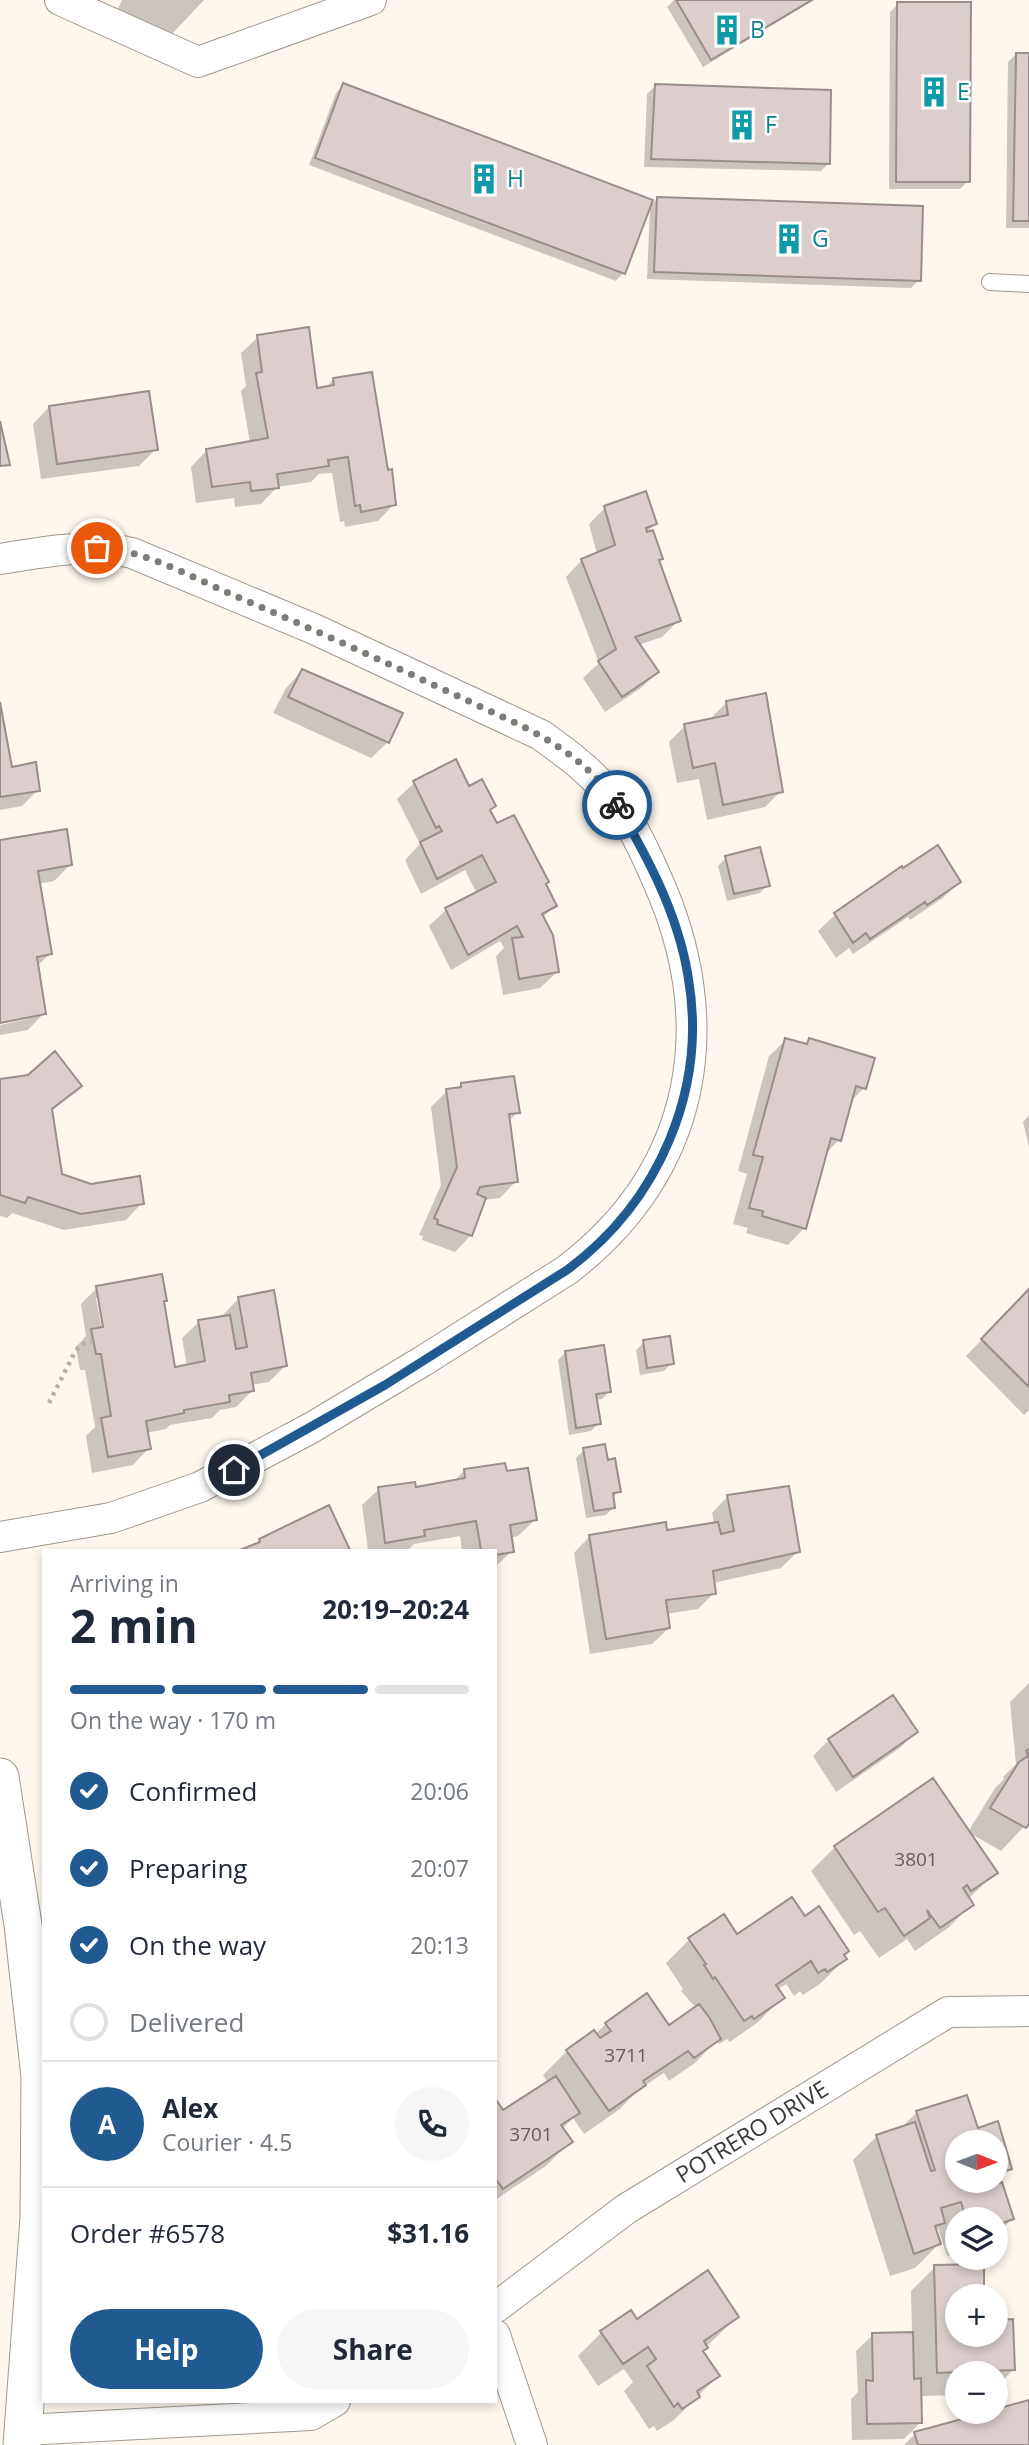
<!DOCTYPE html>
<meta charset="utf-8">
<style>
body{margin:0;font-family:"Open Sans",sans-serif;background:#f6f6f7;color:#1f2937;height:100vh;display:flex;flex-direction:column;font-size:26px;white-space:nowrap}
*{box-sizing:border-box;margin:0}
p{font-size:23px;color:#747a83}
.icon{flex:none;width:38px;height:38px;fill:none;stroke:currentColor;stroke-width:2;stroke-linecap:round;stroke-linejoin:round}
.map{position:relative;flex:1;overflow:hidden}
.drawer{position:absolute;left:42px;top:1549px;width:455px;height:854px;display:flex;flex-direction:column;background:#fff;border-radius:0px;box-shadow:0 4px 10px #0003}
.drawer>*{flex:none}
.needle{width:46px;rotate:91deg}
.controls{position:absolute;left:945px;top:2130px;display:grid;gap:14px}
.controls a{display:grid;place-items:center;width:63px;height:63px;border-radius:50%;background:#fff;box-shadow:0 4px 10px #0003;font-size:35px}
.pin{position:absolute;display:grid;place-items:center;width:60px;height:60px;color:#fff;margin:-30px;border:4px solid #fff;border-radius:50%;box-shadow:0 2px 7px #0007}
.courier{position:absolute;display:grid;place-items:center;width:70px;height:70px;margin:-35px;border:5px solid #215a91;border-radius:50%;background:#fff;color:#222;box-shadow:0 2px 9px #0007}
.summary em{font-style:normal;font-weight:700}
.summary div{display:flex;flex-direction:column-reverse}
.summary{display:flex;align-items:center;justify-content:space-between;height:119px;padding:0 28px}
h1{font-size:46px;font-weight:700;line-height:52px}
.bar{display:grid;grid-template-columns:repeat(4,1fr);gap:10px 7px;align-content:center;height:84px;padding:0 28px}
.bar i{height:9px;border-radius:5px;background:#e0e1e3}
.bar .current{background:#215a91}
.bar p{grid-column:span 4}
.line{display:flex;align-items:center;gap:18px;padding:0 28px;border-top:2px solid #e0e1e3}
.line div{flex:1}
.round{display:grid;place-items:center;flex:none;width:74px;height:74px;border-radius:37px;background:#f6f6f7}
ol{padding:0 28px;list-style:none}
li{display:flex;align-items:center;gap:21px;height:77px}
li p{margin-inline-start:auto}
li .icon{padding:7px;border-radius:50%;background:#215a91;color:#fff;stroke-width:4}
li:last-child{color:#747a83}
li i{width:38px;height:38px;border:4px solid #e0e1e3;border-radius:50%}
.cta{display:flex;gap:14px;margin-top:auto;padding:14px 28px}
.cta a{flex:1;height:80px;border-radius:42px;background:#215a91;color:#fff;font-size:28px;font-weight:700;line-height:80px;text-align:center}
.cta a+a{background:#f6f6f7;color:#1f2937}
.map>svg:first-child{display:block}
</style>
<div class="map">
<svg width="1029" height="2445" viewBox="0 0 1029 2445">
<rect width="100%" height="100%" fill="#fef7ee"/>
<path fill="#0003" fill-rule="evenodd" d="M122,0H204L172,34L117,11Z
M674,0H814L703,67L667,7Z
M898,4L968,181L960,189H889L890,12Z
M1016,54L1029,55V228H1006L1008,62Z
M343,85L623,273L616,281L309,165L336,93Z
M655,86L829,163L821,171L644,167L647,94Z
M658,198L919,280L911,288L647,279L650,206Z
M258,337L316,390L325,388L334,379L386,472L394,504L378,521L345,527L344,521L340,522L332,473L319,474L311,482L277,487L261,504L235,507L234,498L196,503L191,467L207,450L250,443L241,391L246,386L241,353Z
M49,407L156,449L139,466L41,479L33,424Z
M605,508L655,524L643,536L658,561L679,620L662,637L638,645L657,672L641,688L605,712L583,678L599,663L566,577L582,560L597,554L589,524Z
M302,671L388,742L371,758L273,713L286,688Z
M726,703L781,791L765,807L707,820L699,779L677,783L669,742L685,726L710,719Z
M0,712L10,769L38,790L22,806L0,810Z
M455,762L469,788L544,884L555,905L542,918L557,972L540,988L503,995L496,956L504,948L500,941L451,970L429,926L446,910L477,894L465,870L421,894L405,860L420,844L397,799L414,783Z
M0,841L70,865L54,881L38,884L50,954L37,966L44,1013L28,1030L0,1035V1025L28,1019V1016L0,1022Z
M726,858L768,885L760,893L727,901L718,866Z
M902,868L959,882L943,898L910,920L908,917L853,954L849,948L836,958L818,931L835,915Z
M786,1040L804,1045L809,1040L864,1088L850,1102L839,1140L824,1155L804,1228L788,1245L746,1233L748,1228L733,1224L747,1174L738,1171L769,1056Z
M0,1081L79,1086L51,1112L61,1175L142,1203L126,1220L64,1230L12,1213L7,1218L0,1216Z
M462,1085L518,1112L508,1122L516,1181L500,1198L484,1200L471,1235L455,1252L422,1240L423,1236L419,1235L441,1185L431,1107L447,1091L457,1089Z
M1029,1115V1147L1023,1122Z
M97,1288L163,1302L174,1369L187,1366L182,1338L199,1322L223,1318V1315L239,1298L285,1366L269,1382L251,1385L252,1391L236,1407L220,1410L212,1418L170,1425L166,1429L146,1433L149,1448L133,1465L92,1473L86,1436L95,1427L85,1370H80L76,1347L86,1336L81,1304ZM96,1298H100L107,1335L103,1336Z
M1029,1291V1410L1024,1415L966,1356Z
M644,1342L672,1363L664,1371L640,1375L636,1350Z
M566,1352L610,1391L602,1399L596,1400L599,1423L591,1431L569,1435L558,1360Z
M584,1450L606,1462L619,1491L612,1499L614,1507L606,1515L586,1518L576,1458Z
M464,1471L505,1473L535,1520L518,1536L510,1538L512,1551L495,1567V1550H462L460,1536L414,1544L408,1550H368L362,1505L379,1489H414L453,1482Z
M728,1496L798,1551L781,1568L713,1583L714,1593L698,1609L666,1614L669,1628L652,1644L590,1654L574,1553L590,1536L665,1532L714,1524L712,1513Z
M328,1508L348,1550H244L260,1541Z
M1029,1683V1821L1001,1851L968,1832L995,1873L968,1899L972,1904L948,1928L915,1951L907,1939L879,1958L860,1931L854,1935L811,1871L835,1847L933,1780L968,1832L995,1788L1004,1779L1003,1777L1016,1764L1010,1702Z
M916,1732L900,1748L836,1792L813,1756L829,1740Z
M805,1919L845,1959L821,1983L803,1995L800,1991L794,1996L786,1984L777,1990L782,1998L758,2022L730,2042L727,2039L719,2044L717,2040L695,2063L669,2081L664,2073L638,2090L620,2109L584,2134L573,2118L562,2129L570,2142L546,2166L495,2200V2101L503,2113L548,2083L543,2075L567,2051L595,2034L606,2024L647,1996L668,2027L696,2008L681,1991L683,1989L666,1963L690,1939L737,1936Z
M917,2112L976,2130L996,2124L1010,2168L991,2188L1012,2219L996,2235V2219H957V2253L947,2256L938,2228L935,2231L939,2244L915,2268L890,2276L853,2160L877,2136L901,2128ZM957,2142H996V2180H957Z
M935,2267L983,2296H957V2334H996V2322L1012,2321L1013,2370L996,2387V2373H957V2395L920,2396V2423L904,2439L852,2440L851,2399L858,2392L856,2351L873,2335L912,2333L911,2291Z
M737,2317L701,2352L718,2376L674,2420L657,2431L654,2426L649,2429L624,2391L633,2382L624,2369L598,2386L578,2356L602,2332L636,2321Z
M1029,2402V2445H904L915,2434Z"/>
<path fill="#dbcecc" stroke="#998e8b" stroke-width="2" d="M676,0H812L711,60Z
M897,2H971L970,182H896Z
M1016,53H1029V221H1013Z
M343,83L653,200L625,274L315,158Z
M655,84L831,90L830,164L651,159Z
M657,197L923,206L921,281L654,272Z
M309,327L317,388L334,385L333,378L372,372L388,470L392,469L396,505L361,512L360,505L355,506L348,457L328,460L329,466L277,474L279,488L251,491L250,482L212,487L206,449L268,438L256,373L262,372L257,335Z
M149,391L158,450L57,464L49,406Z
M0,421L10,465L0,466Z
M646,491L657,524L646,528L647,532L653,530L663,559L659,560L681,621L635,637L659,672L622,697L598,661L616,649L581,559L615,545L604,506Z
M302,669L403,713L389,743L288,697Z
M766,693L783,792L723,805L715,763L693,768L684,724L728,715L726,701Z
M0,702L12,767L36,762L40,791L0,797Z
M456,759L469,786L482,779L496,806L490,810L497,823L514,815L549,882L546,884L557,906L542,914L553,935L559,972L519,979L512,938L523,937L517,926L468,955L445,908L496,882L482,855L437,879L420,842L442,831L439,826L436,828L413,781Z
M67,829L72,865L38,871L52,954L37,957L46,1014L0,1023V840Z
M938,845L961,882L927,905L925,902L870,939L866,933L853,943L834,913L902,866L903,868Z
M760,847L770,886L734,894L725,856Z
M785,1038L807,1044L809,1038L875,1058L866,1089L856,1086L841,1141L831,1138L806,1229L762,1216L763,1211L749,1208L763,1157L753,1155Z
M55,1051L82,1086L52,1109L62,1174L91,1184L140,1176L144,1204L81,1214L28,1197L25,1203L0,1195V1079L28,1075Z
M514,1076L520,1113L509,1114L518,1182L480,1187L477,1194L486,1198L472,1236L437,1224L438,1220L434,1218L457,1167L446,1089L461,1087V1083Z
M162,1274L167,1301H164L175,1367L205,1361L198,1320L230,1315L236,1349L247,1347L238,1297L274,1290L287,1366L251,1373L254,1391L229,1395L230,1402L184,1410V1413L146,1421L151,1449L108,1457L101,1418L111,1416L101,1354H96L91,1329L103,1327L96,1286Z
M1029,1289V1387L981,1339Z
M670,1336L674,1364L647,1368L643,1340Z
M604,1345L611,1392L596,1394L601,1424L576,1428L565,1351Z
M605,1444L608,1460L615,1458L621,1492L613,1493L615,1508L594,1511L583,1448Z
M505,1463L507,1471L528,1468L537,1520L510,1525L514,1552L495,1555V1550H481L476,1521L424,1530L425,1536L385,1543L378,1487L415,1482L416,1487L465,1478L464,1469Z
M789,1486L800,1552L713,1571L716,1594L666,1600L670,1628L606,1639L589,1535L666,1522L667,1530L718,1522L721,1534L734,1531L727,1495Z
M329,1505L350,1550H240L260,1542L259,1539Z
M893,1695L918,1732L853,1777L828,1739Z
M1029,1749V1824L1026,1828L990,1808L1019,1762L1028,1756L1026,1751Z
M933,1778L998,1873L971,1891L967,1885L963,1888L974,1905L940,1928L927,1910L930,1918L904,1936L885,1908L878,1912L834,1846Z
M792,1897L805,1916L819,1906L849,1951L844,1955L847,1959L827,1972L825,1969L818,1973L811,1961L776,1985L785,1998L754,2019L752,2016L744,2021L715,1977L713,1979L704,1965L706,1964L688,1938L724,1914L737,1934Z
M647,1993L669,2025L699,2004L709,2017L721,2039L694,2058L688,2051L643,2081L646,2085L609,2111L566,2050L594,2030L600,2038L611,2031L605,2023Z
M556,2076L580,2113L561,2125L573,2142L503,2189L495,2178V2098L503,2110Z
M967,2095L978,2128L998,2121L1012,2169L996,2174V2142H957V2180H995L996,2184L1002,2182L1014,2219L996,2225V2219H966L961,2202L941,2208L945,2223L935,2226L941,2244L914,2254L876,2135L915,2122L931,2171L935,2170L916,2111Z
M984,2264V2296H957V2334H996V2320L1013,2319L1015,2370L937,2373L934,2265Z
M708,2270L739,2317L704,2341L708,2348L703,2351L720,2376L697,2391L700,2397L682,2409L678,2403L674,2407L647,2366L656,2359L648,2347L623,2364L600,2331L631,2310L637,2319Z
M913,2332L914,2379L921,2378L922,2423L867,2424L866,2380L873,2381L872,2333Z
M1029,2400V2445H918L914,2432L988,2412H996V2409Z"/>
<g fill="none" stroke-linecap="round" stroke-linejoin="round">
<g stroke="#9f988f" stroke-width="18">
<path id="service" d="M990,282L1029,284"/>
</g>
<g stroke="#9f988f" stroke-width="32">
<g id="minor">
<path d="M60,0L198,62L371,0"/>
<path d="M0,559C43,552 89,543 132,553L314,629L541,735C563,751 584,766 602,786C626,811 642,845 656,877C722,1022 698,1170 567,1270L423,1361L311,1428L200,1487L111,1518L0,1537"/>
<path id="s1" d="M495,2308L626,2209L948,2012L1029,2011"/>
<path d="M495,2335L532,2445"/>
<path d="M23,2430L311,2415L335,2401"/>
</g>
</g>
<g stroke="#9f988f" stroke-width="39">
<path id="tertiary" d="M0,1777L23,1925L40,2076L39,2217L22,2445"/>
</g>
<path stroke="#b4aea7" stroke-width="4.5" stroke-dasharray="3.5 5" stroke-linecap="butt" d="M49,1403L76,1350L83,1344L93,1341"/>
<use href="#service" stroke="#fff" stroke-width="16"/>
<use href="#minor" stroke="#fff" stroke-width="30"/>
<use href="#tertiary" stroke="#fff" stroke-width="37"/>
</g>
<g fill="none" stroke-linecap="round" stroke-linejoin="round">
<path stroke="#7f7b76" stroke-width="7" stroke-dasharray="0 12.6" d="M97,548C144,549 191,577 233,595C330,636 425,681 520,725C556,743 596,769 617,805"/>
<path stroke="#215a91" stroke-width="9" d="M234,1470L385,1385L567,1270C659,1202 708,1089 688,976C678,914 648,858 617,805"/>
</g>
<defs>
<g id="building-bare" transform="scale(2.415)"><path d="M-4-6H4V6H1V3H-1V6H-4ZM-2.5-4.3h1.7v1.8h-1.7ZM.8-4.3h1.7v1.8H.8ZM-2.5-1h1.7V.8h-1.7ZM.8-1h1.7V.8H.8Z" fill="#0f9aa8" stroke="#fff" stroke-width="2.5" paint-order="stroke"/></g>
</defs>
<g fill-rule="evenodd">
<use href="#building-bare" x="727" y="30"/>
<use href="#building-bare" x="934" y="92"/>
<use href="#building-bare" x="742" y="125"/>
<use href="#building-bare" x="484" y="179"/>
<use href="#building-bare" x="789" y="239"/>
</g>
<g text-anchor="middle" stroke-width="5" stroke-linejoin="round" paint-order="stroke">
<g font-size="19" fill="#635e5b">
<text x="916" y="1866">3801</text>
<text x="626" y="2062">3711</text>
<text x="531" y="2141">3701</text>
</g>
<g font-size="23" fill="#0d838f" stroke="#fff" text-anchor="start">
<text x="750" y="38">B</text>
<text x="957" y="100">E</text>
<text x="765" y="133">F</text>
<text x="507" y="187">H</text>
<text x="812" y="247">G</text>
</g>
<g font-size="23" fill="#3b3835" stroke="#fff">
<text dy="8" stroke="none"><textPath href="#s1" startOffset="312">POTRERO DRIVE</textPath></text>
</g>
</g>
</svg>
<div class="controls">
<a><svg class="needle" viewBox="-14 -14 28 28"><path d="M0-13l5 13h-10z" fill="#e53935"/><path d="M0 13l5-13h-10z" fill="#747a83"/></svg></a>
<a><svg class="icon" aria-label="layers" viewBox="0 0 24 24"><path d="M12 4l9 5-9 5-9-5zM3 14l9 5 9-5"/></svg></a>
<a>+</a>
<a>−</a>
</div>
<div class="pin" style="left:97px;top:548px;background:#ea580c"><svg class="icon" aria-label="bag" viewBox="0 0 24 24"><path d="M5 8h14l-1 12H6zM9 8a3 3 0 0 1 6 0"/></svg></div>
<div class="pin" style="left:234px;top:1470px;background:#1f2937"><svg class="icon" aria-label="home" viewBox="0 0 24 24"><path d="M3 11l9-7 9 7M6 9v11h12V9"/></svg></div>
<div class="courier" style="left:617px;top:805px"><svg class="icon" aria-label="bike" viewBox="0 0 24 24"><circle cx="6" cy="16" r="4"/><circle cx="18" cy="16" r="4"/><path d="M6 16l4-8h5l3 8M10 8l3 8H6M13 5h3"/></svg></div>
<section class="drawer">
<div class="summary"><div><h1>2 min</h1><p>Arriving in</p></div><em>20:19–20:24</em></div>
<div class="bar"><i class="current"></i><i class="current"></i><i class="current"></i><i></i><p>On the way · 170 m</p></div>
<ol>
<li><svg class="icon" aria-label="check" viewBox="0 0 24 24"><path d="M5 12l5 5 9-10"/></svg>Confirmed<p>20:06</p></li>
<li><svg class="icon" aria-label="check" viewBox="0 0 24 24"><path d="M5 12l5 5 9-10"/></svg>Preparing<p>20:07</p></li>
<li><svg class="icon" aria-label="check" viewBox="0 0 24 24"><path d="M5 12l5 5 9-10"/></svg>On the way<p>20:13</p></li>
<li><i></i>Delivered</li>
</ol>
<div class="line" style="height:126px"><b class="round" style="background:#215a91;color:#fff">A</b><div><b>Alex</b><p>Courier · 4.5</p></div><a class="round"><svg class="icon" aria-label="phone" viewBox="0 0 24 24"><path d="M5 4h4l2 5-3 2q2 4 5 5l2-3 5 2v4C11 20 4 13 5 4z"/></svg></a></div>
<div class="line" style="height:91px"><div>Order #6578</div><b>$31.16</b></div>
<div class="cta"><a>Help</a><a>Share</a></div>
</section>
</div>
